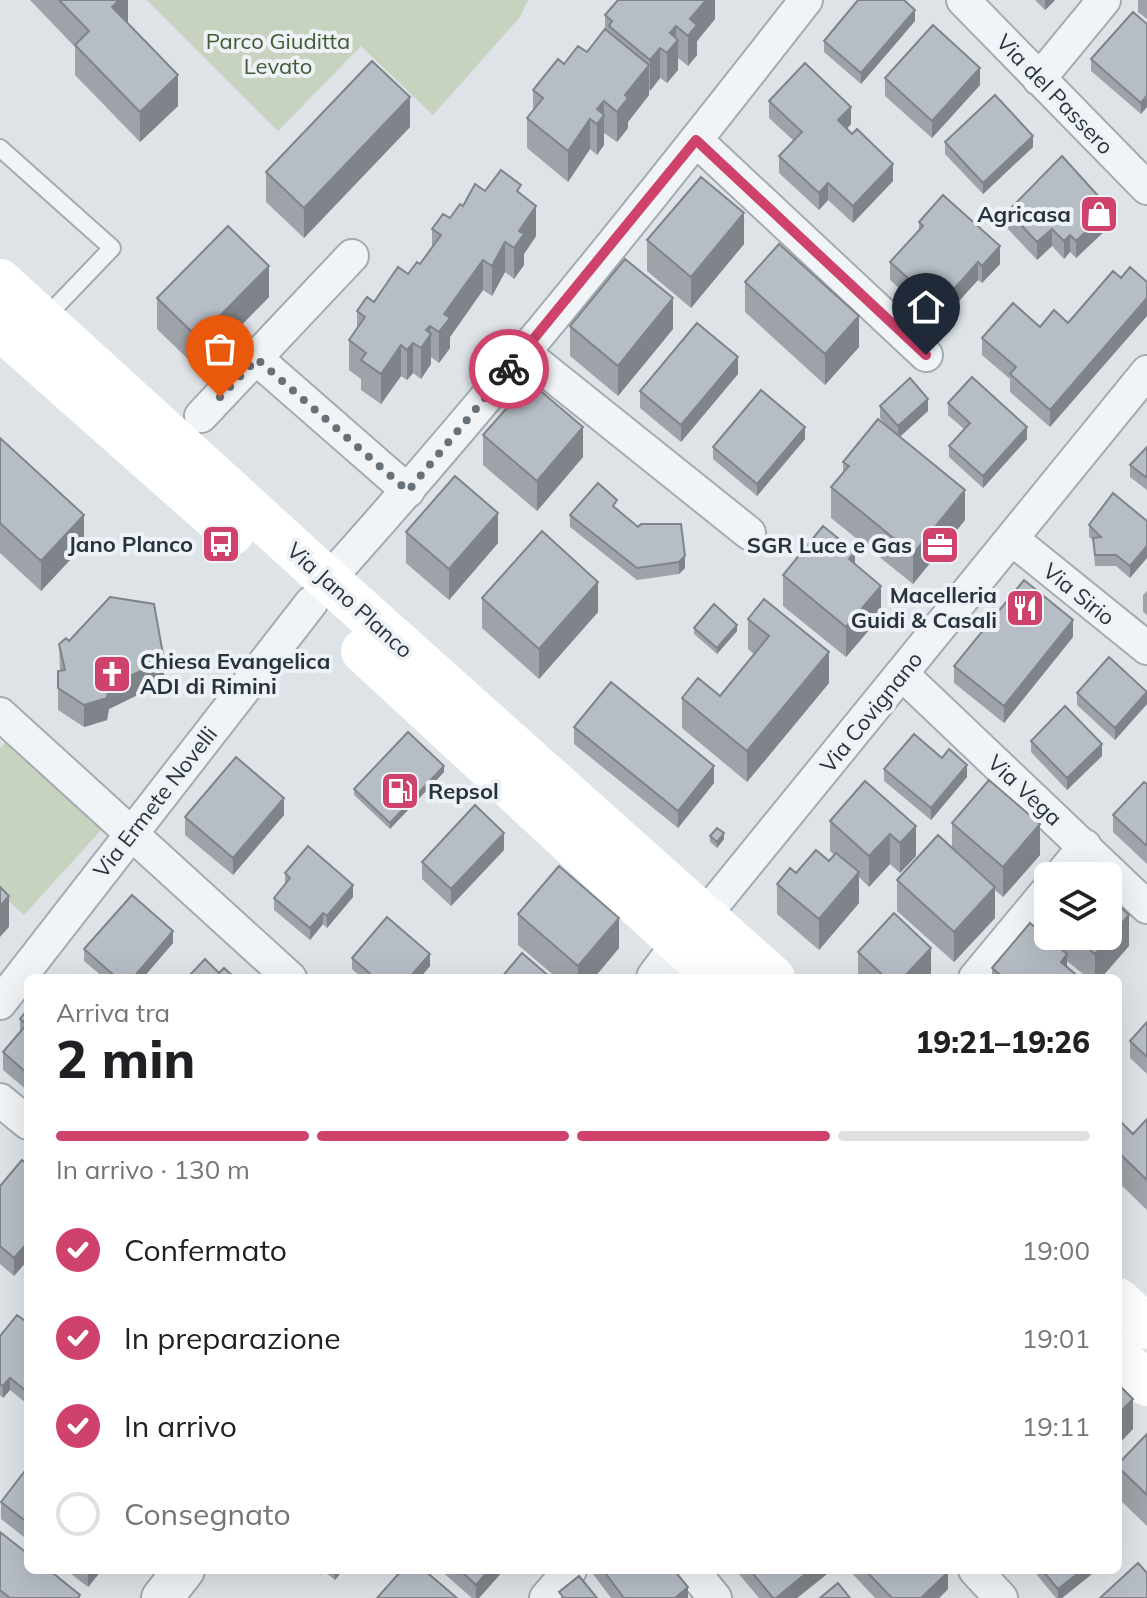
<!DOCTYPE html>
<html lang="it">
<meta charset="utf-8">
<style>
body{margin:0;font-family:Mulish,sans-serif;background:#f6f6f6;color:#202124;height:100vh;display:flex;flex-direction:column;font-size:30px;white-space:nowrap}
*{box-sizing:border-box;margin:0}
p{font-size:26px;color:#757577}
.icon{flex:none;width:44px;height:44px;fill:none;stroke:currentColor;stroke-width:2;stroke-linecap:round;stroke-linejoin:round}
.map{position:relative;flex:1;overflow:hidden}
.panel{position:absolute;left:24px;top:974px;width:1098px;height:600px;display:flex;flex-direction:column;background:#fff;border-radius:12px;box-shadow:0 8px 32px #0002}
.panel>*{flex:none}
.controls{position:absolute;left:1034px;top:862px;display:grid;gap:16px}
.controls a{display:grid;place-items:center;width:88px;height:88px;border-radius:12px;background:#fff;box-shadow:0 8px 32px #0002;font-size:40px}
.pin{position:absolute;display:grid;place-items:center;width:68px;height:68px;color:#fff;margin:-82px -34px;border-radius:50% 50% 50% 0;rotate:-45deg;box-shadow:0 0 8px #0007}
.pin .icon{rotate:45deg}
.courier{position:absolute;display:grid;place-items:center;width:80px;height:80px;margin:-40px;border:6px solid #cf426b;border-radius:50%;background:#fff;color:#222;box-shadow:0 2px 10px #0007}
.head em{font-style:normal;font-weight:800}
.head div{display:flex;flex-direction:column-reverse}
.head{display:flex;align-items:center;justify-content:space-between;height:136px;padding:0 32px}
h1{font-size:52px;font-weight:800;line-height:60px}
.bar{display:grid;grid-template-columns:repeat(4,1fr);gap:12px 8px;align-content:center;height:96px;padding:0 32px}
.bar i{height:10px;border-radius:6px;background:#e0e0e0}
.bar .selected{background:#cf426b}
.bar p{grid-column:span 4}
ol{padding:0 32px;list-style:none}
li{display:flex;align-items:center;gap:24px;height:88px}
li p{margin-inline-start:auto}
li .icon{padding:8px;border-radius:50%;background:#cf426b;color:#fff;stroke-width:4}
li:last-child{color:#757577}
li i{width:44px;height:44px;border:4px solid #e0e0e0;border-radius:50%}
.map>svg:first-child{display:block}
</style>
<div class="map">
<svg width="1147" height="1598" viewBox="0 0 1147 1598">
<rect width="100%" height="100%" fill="#dee3e8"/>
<path fill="#c7d2bf" d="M147,0H528L520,17L433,115L361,46L278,131Z
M8,740L104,827L24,915L0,893V748Z"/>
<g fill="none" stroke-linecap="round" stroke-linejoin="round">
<g stroke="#a3abb2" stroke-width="20">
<path id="service" d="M0,148L112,248L44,319"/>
</g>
<g stroke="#a3abb2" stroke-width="36">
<path id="minor" d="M963,0L1147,188
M1039,79L1104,0
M696,140L926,355
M523,352L749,533
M257,359L408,491
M201,416L352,256
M1012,539L1147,648
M328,580C495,394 652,197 806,0
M902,674L1147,907
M0,714L290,978
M1060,876L1085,846
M705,915L1147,372
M975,978L1048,890
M0,1003L311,603
M0,1100L28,1123
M692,1570L715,1598
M975,1570L1001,1598
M546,1598L570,1570"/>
</g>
<g stroke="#a3abb2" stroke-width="44">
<path id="tertiary" d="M657,978L700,921
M162,1598L184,1570"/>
</g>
<use href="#service" stroke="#f1f4f6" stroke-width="16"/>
<use href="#minor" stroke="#f1f4f6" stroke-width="32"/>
<use href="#tertiary" stroke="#f1f4f6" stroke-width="40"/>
<path stroke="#fff" stroke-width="44" d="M0,281L328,580L773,978
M0,328L232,533
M363,651L717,978
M1118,1300L1147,1327
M1118,1356L1147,1384"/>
</g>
<path fill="#9da3a9" d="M30,0H128L127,23L178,106L140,142L75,75V47Z
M706,0H715V19L697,41V55L688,66L678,58V70L667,83L660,78L650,91L649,90V95L628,122V128L617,142L604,133V145L597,155L590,149L568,182L527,148V118L533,110V90L564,64L587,52L605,30V15Z
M1035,0H1055L1045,10Z
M1138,0H1147V19L1138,12Z
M915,21L861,84L824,52V41Z
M1147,24L1141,114L1091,71V59Z
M885,78L980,85L932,138L885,96Z
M769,101L851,124L847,129L893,181L853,223L828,200L819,210L779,173V156L794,141L769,118Z
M410,127L304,238L266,202V172Z
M945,142L1033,147L983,194L945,154Z
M485,191L521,195L536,236L524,254V265L514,279L505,272L492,296L483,290L450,337V348L439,363L431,357V364L421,379L413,373L407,380L401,376L381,404L361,390V379L349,370V340L357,329V311L374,302L420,264L432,247V229L450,218L463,206Z
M1008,211L1110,226L1076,258L1070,252L1064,259L1052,246L1037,260L1008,229Z
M919,222L1000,264L982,283L978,280L939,323L890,280V262L919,230Z
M647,240L744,244L691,308L647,271Z
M745,282L859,347L825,385L745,312Z
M269,297L198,369L157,329V298Z
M1054,310L1050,427L1010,392V379L982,355V338L1040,327Z
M570,326L673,329L618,396L570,356Z
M738,374L681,442L640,408V391Z
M948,403L1027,439L983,488L949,457V446L964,429L948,415Z
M880,406L928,411L900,437L965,520L913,584L831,518V487L843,473V462L888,428L880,418Z
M483,435L583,457L537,511L483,465Z
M0,438L84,545L41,591L0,553Z
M805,439L757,496L713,459V447Z
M1147,447V490L1130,477V465Z
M617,509L685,568L679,574L637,580L570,527V515Z
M1147,521L1130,578L1116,566H1095L1093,540L1089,537V525Z
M406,532L498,543L449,600L406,563Z
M855,565L881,616L846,657L783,606V575Z
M1147,591V615L1143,612V595Z
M482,598L598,612L539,679L482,628Z
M748,619L829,683L747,782L682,728V698L720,696L754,654L748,649Z
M694,628L737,631L717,654L694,634Z
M1073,637L1004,723L954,683V666Z
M69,641L164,682L109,709L107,720L84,727L58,710V671H60L59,644Z
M1147,692V704L1115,740L1077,705V693Z
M574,727L714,783L678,828L574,744Z
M1031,741L1102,756L1067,790L1031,752Z
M942,758L967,777L931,820L884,781V769Z
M444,772L390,829L354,795V789Z
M865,781L916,856L900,873L890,864L869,887L859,877V903L819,950L777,914V884L796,873L829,861L834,855L830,851V821Z
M1147,784V864L1113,832V815Z
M284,815L233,875L185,835V817Z
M952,823L1040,855L1003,897L995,890V918L954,962L897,911V880L952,848Z
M710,836L724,839L717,848L710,842Z
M504,850L451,906L422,879V862Z
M285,873L353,897L327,928L323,924L310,940L274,910V898L285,884Z
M1048,902V936H1108L1129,946L1101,978H1088L1067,961V967L1080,978H992V968L1042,933V910Z
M518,914L619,948L594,978H557L518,945Z
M173,943L143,978H104L84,961V949Z
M858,952L931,978H858Z
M352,958L430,966L420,978H362L352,969Z
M28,1009V1091L3,1070V1052L20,1033V1019Z
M1147,1022V1074L1130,1058V1041Z
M1118,1119L1133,1134L1147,1119V1210L1118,1182Z
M28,1165L14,1276L0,1264V1186Z
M28,1323L26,1403L10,1390L3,1398L0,1395V1336Z
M1147,1434V1526L1118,1498V1464Z
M28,1467V1540L1,1519V1502Z
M0,1532L80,1598H0Z
M66,1570H102L88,1587Z
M314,1570H343L335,1580L324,1571L321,1575Z
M440,1570H504L479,1598H472Z
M590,1570H674L688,1598H611Z
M738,1570H827V1574L797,1598H759L738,1573Z
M849,1570H947L948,1589L939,1598H875Z
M1033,1570H1097L1062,1598H1056Z"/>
<path fill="#7f848a" d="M119,0H128V22L112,37V7Z
M706,0H715V19L697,41V55L688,66V36L690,19Z
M1045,0H1055L1045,10Z
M915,10V21L861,84V73Z
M676,26V42L678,40V70L667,83V53L670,33Z
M660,48V78L650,91V60Z
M649,65V95L628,122V128L617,142V112L625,95Z
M980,68V85L932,138V121Z
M178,75V106L140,142V112Z
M1147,95V107L1141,114V103Z
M410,97V127L304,238V208Z
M604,101V145L597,155V109Z
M851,107V124L838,138V120Z
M590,119V149L568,182V151Z
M1033,136V147L983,194V183Z
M893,164V181L853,223V206Z
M828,183V200L819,210V193Z
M536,206V236L524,254V265L514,279V248L519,231Z
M1110,209V226L1076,258V241Z
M744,213V244L691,308V277Z
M1052,229V246L1037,260V242Z
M1070,235V252L1064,259V241Z
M505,242V272L492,296V266Z
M1000,246V264L982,283V266Z
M483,260V290L450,337V348L439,363V332L444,314Z
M978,262V280L939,323V306Z
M269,266V297L198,369V338Z
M673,298V329L618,396V366Z
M1147,298V316L1050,427V410Z
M859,316V347L825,385V354Z
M430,326V336L431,334V364L421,379V348L426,330Z
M413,343V373L407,380V350Z
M401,345V376L381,404V374Z
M738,357V374L681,442V425Z
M928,399V411L898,438V426Z
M583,427V457L537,511V481Z
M805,427V439L757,496V484Z
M1027,427V439L983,488V476Z
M965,490V520L913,584V554Z
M498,513V543L449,600V569Z
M84,515V545L41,591V561Z
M1147,546V558L1130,578V566Z
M855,552V582L849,559Z
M685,556V568L679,574V562Z
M598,582V612L539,679V649Z
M881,586V616L846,657V627Z
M1073,620V637L1004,723V706Z
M737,625V631L717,654V648Z
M829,652V683L747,782V751Z
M164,660V682L109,709L107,720L84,727V705L109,686Z
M1147,692V704L1115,740V728Z
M1102,744V756L1067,790V778Z
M967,765V777L931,820V808Z
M444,766V772L390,829V823Z
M714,766V783L678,828V811Z
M284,798V815L233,875V858Z
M1040,824V855L1003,897V867Z
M916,826V856L900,873V843Z
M504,833V850L451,906V889Z
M724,833V839L717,848V842Z
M890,834V864L869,887V856Z
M859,872V903L819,950V919Z
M353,885V897L327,928V916Z
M995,887V918L954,962V932Z
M9,896V927L0,937V906Z
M323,913V924L310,940V928Z
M1129,915V946L1101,978H1095V954Z
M619,918V948L594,978H578V966Z
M173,931V943L143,978H133Z
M931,948V978H903Z
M430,954V966L420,978H409Z
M1067,954V978L1061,962Z
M28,1242V1260L14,1276V1258Z
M10,1378V1390L3,1398V1386Z
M1133,1399V1429L1118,1445V1414Z
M88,1570H102L88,1587Z
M335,1570H343L335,1580Z
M489,1570H504L479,1598H476V1585Z
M810,1570H827V1574L797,1598H776Z
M1082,1570H1097L1062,1598H1058V1589Z
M948,1572V1589L939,1598H921Z
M688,1587V1598H675Z"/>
<path fill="#b6bdc5" stroke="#7f848a" stroke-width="2" d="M59,0H119L112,7L178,75L140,112L75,45L89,31Z
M618,0H706L690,19L697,25L688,36L676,26L670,33L678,40L667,53L660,48L650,60L609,26L612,21L605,15Z
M858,0H904L915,10L861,73L824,41Z
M1133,12L1147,24V95L1141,103L1091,59Z
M933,25L980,68L932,121L885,78Z
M605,29L649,65L625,95L628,98L617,112L604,101L597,109L604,115L597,124L590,119L568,151L527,118L543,98L533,90L558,59L564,64L578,46L587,52Z
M372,61L410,97L304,208L266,172Z
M805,63L851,107L838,120L852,134L857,129L893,164L853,206L828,183L819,193L779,156L802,132L769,101Z
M995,95L1033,136L983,183L945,142Z
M1062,156L1110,209L1076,241L1070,235L1064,241L1052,229L1037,242L1008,211Z
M501,170L521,185L517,191L536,206L519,231L524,234L514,248L505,242L492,266L483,260L444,314L450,318L439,332L430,326L426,330L431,334L421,348L413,343L407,350L401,345L381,374L361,360L366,353L349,340L365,317L357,311L367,297L374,302L398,267L408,274L417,262L420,264L441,235L432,229L443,214L450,218L460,204L463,206L475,184L485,191Z
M701,177L744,213L691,277L647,240Z
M943,195L1000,246L982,266L978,262L939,306L890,262L923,226L919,222Z
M228,226L269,266L198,338L157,298Z
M779,244L859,316L825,354L745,282Z
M625,259L673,298L618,366L570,326Z
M1130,267L1147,282V298L1050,410L1010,374L1016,367L982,338L1013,303L1040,327L1054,310L1068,323L1113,271L1121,278Z
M697,323L738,357L681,425L640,391Z
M972,377L1027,427L983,476L949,446L970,423L948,403Z
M910,378L928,399L898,426L880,406Z
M530,382L583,427L537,481L483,435Z
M761,390L805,427L757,484L713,447Z
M878,419L965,490L913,554L831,487L849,466L843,462Z
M0,438L84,515L41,561L0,523Z
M1147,447V478L1130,465Z
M455,476L498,513L449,569L406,532Z
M598,483L617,500L613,506L638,527L641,524H681L685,556L679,562L637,568L570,515Z
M1113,493L1147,521V546L1130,566L1116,555H1095L1093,538L1101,537L1089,525Z
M823,526L855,552L849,559L881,586L846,627L783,575Z
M542,531L598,582L539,649L482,598Z
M1024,580L1073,620L1004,706L954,666Z
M110,597L154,604L164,660L109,686L107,698L84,705L58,688V671L65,670L59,644L66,638L69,641Z
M764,599L829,652L747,751L682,698L698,678L720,696L769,636L748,619Z
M714,604L737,625L717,648L694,628Z
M1109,657L1147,692L1115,728L1077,693Z
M611,682L714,766L678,811L574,727Z
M1065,706L1102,744L1067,778L1031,741Z
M408,732L444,766L390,823L354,789Z
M914,734L942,758L949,749L967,765L931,808L884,769Z
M236,757L284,798L233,858L185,817Z
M989,780L1040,824L1003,867L952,823Z
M865,781L916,826L900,843L890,834L869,856L830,821Z
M1144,782L1147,784V846L1113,815Z
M475,805L504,833L451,889L422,862Z
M717,828L724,833L717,842L710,836Z
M938,835L995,887L954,932L897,880Z
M308,846L353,885L327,916L323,913L310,928L274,898L290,878L285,873Z
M816,850L829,861L836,853L859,872L819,919L777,884L790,868L796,873Z
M559,866L619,918L578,966L518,914Z
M1083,870L1089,876H1078Z
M0,887L9,896L0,906Z
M132,895L173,931L133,978H117L84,949Z
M1108,895L1129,915L1095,954L1074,936H1108Z
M1048,902V915L1042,910Z
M894,913L931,948L903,978H886L858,952Z
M387,917L430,954L409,978H375L352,958Z
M1030,923L1067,954L1061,962L1080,978H1004L992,968Z
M522,953L551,978H501Z
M205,959L219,973L224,968L235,978H187Z
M28,1009V1074L3,1052L27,1024L20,1019Z
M1147,1022V1057L1130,1041Z
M1118,1119L1133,1134L1147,1119V1180L1118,1152Z
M22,1160L28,1165V1242L14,1258L0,1246V1186Z
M17,1315L28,1323V1389L26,1391L10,1378L3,1386L0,1384V1336Z
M1118,1384L1133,1399L1118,1414Z
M1147,1434V1495L1118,1467V1464Z
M28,1467V1523L1,1502Z
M0,1532L28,1554V1570H49L80,1595L78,1598H10L0,1590Z
M1138,1563L1147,1573V1598H1100Z
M402,1570H424L457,1598H377Z
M460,1570H489L476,1585Z
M603,1570H674L688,1587L675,1598H624Z
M750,1570H810L776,1598H773Z
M865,1570H947L948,1572L921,1598H892Z
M1042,1570H1082L1058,1589Z
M579,1576L597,1598H562L563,1597L559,1592Z
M838,1583L850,1598H820Z"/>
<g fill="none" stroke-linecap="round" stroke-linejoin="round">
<path stroke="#67717a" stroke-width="8" stroke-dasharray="0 14.4" d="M220,397L257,359L408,491L509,369"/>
<path stroke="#cf426b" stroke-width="10" d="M509,369L696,140L926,355"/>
</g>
<defs>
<g id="shop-square" transform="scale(2)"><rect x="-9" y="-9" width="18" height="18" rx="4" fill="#cf426b" stroke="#eef2f6"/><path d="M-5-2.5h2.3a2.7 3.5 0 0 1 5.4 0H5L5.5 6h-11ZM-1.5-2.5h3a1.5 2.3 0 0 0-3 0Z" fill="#fff"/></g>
<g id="bus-square" transform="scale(2)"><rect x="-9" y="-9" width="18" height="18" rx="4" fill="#cf426b" stroke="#eef2f6"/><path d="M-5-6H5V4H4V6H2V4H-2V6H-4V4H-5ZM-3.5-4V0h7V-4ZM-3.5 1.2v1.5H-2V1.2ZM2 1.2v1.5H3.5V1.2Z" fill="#fff"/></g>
<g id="office-square" transform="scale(2)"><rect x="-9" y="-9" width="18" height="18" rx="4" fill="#cf426b" stroke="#eef2f6"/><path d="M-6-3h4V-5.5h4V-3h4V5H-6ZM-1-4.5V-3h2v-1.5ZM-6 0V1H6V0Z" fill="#fff"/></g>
<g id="restaurant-square" transform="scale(2)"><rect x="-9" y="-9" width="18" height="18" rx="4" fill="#cf426b" stroke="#eef2f6"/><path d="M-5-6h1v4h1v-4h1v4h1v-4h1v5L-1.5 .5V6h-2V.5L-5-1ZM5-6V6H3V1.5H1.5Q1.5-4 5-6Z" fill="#fff"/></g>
<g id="church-square" transform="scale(2)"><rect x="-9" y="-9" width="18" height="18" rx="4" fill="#cf426b" stroke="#eef2f6"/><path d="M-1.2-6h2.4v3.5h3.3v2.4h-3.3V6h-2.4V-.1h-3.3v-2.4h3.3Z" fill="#fff"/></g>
<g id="fuel-square" transform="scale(2)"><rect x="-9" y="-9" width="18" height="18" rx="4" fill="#cf426b" stroke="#eef2f6"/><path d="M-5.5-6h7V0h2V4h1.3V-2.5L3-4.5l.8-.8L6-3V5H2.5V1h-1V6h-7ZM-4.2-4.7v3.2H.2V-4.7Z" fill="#fff"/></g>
</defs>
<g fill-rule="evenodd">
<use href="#shop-square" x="1099" y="214"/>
<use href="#bus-square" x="221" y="544"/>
<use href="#office-square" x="940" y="545"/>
<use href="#restaurant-square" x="1025" y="608"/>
<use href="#church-square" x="112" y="674"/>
<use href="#fuel-square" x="400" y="791"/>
</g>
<g text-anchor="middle" stroke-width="8" stroke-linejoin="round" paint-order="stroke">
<g font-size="22" fill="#415b35" stroke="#eef2f6">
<text x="278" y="49">Parco Giuditta<tspan x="278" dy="25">Levato</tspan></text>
</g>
<g font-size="22" fill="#27333f" stroke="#eef2f6">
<text transform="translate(1055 94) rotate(46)" y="8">Via del Passero</text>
<text transform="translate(1079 594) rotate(39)" y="8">Via Sirio</text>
<text transform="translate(350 600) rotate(42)" y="8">Via Jano Planco</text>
<text transform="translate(871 712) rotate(-51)" y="8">Via Covignano</text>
<text transform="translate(1025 790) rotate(43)" y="8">Via Vega</text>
<text transform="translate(155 802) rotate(-52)" y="8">Via Ermete Novelli</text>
</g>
<g font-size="22" font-weight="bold" fill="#27333f" stroke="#eef2f6" text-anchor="end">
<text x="1071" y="222">Agricasa</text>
<text x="193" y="552">Jano Planco</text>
<text x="912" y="553">SGR Luce e Gas</text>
<text x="997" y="603">Macelleria<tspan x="997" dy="25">Guidi &amp; Casali</tspan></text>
<text x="140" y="669" text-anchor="start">Chiesa Evangelica<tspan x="140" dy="25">ADI di Rimini</tspan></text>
<text x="428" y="799" text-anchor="start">Repsol</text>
</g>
</g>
</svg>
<div class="controls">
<a><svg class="icon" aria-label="layers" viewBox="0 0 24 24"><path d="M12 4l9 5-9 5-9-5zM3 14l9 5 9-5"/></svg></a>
</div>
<div class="pin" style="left:220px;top:397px;background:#ea580c"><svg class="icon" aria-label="bag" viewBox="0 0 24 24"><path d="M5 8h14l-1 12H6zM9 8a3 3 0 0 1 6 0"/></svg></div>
<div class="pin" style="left:926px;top:355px;background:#1f2937"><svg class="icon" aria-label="home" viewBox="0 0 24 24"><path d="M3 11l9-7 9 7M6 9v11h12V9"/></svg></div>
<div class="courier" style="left:509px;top:369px"><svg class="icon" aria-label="bike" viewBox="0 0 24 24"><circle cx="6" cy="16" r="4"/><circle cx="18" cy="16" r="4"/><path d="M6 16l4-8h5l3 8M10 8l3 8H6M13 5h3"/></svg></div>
<section class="panel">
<div class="head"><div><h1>2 min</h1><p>Arriva tra</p></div><em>19:21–19:26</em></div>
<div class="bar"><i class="selected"></i><i class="selected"></i><i class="selected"></i><i></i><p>In arrivo · 130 m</p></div>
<ol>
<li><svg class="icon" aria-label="check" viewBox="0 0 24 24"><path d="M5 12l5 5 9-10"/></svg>Confermato<p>19:00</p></li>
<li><svg class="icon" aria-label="check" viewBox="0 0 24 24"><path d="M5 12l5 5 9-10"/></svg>In preparazione<p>19:01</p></li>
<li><svg class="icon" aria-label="check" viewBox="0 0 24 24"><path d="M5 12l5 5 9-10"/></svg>In arrivo<p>19:11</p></li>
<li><i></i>Consegnato</li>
</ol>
</section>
</div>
